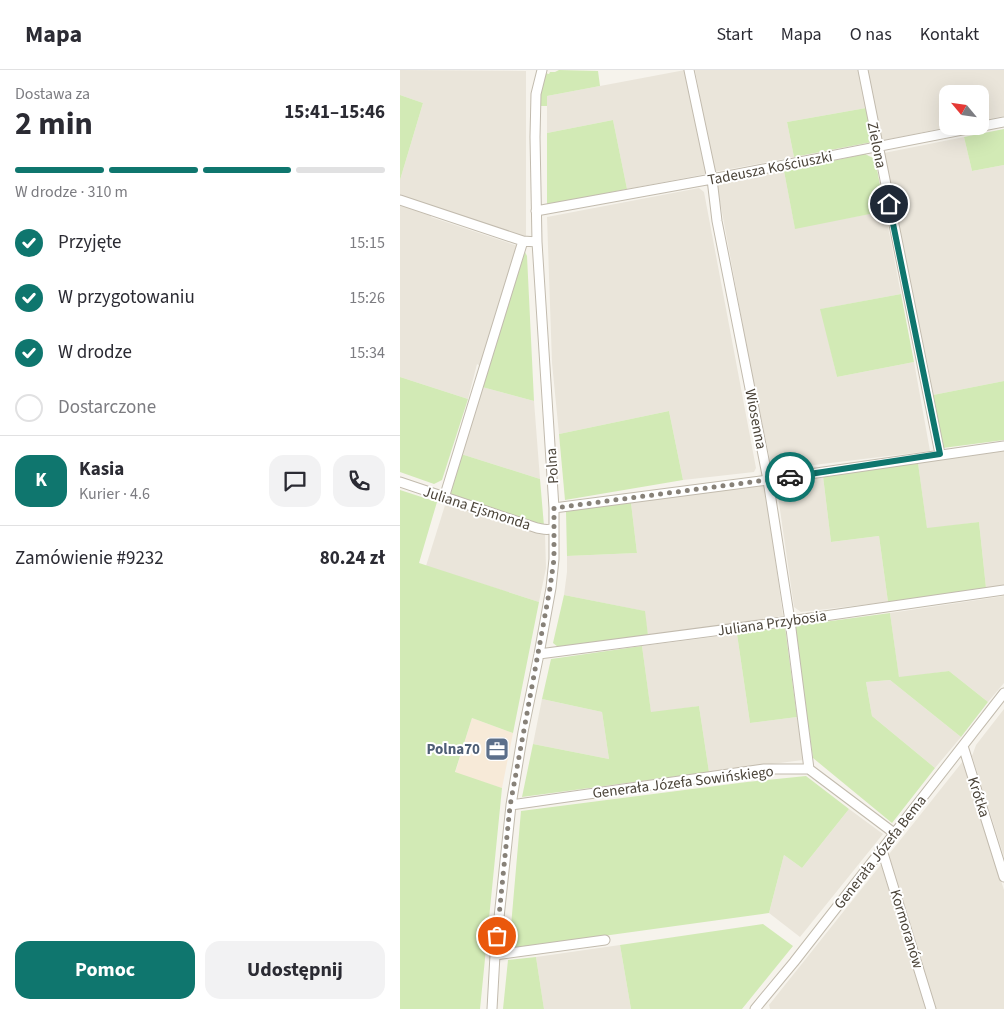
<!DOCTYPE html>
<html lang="pl">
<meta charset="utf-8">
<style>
body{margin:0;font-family:"Source Sans 3",sans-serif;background:#f2f2f3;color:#2b2b33;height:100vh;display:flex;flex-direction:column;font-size:19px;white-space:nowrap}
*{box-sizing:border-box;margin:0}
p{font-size:16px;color:#7c7c81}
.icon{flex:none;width:28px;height:28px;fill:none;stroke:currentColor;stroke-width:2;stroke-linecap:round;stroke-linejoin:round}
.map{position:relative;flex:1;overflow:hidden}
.drawer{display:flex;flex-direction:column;background:#fff;width:400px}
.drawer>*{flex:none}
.needle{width:32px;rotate:299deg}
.fabs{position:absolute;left:539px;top:15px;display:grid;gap:10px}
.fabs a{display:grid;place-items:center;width:50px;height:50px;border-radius:10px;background:#fff;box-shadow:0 5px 20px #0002;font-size:25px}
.pin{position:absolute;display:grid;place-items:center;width:42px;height:42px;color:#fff;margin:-21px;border:2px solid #fff;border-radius:50%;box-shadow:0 1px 5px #0007}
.courier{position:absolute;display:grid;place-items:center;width:50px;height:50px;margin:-25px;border:4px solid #0f766e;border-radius:50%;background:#fff;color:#222;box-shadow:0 1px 6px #0007}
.summary em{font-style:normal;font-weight:700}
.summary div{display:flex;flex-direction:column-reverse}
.summary{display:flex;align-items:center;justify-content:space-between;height:85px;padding:0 15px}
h1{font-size:32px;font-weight:700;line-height:38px}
.bar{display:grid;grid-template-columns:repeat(4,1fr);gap:8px 5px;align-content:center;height:60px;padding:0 15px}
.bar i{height:6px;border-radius:4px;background:#e1e1e2}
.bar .selected{background:#0f766e}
.bar p{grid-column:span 4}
.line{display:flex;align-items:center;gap:12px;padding:0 15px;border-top:1px solid #e1e1e2}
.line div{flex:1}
.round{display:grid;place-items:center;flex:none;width:52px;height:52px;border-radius:15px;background:#f2f2f3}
ol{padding:0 15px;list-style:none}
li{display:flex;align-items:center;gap:15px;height:55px}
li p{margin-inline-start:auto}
li .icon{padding:5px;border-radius:50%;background:#0f766e;color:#fff;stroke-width:4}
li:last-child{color:#7c7c81}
li i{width:28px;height:28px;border:2px solid #e1e1e2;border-radius:50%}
.cta{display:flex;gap:10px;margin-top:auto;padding:10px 15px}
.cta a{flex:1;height:58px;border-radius:15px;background:#0f766e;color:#fff;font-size:20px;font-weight:700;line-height:58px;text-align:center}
.cta a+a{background:#f2f2f3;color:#2b2b33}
header{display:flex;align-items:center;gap:30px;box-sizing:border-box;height:70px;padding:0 25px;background:#fff;border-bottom:1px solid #e1e1e2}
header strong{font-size:24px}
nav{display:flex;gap:28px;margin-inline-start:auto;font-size:18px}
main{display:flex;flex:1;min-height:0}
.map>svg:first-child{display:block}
</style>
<header>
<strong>Mapa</strong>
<nav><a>Start</a><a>Mapa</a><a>O nas</a><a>Kontakt</a></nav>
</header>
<main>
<section class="drawer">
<div class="summary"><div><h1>2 min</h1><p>Dostawa za</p></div><em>15:41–15:46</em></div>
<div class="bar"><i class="selected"></i><i class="selected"></i><i class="selected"></i><i></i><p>W drodze · 310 m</p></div>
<ol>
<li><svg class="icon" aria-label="check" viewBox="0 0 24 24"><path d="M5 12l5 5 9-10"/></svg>Przyjęte<p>15:15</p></li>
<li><svg class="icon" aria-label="check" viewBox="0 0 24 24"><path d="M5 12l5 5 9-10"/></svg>W przygotowaniu<p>15:26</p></li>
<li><svg class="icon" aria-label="check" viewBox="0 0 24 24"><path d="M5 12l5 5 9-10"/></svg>W drodze<p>15:34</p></li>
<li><i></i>Dostarczone</li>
</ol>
<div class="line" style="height:90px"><b class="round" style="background:#0f766e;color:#fff">K</b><div><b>Kasia</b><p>Kurier · 4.6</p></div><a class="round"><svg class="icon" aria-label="chat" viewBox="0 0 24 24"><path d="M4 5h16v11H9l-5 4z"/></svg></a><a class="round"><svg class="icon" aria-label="phone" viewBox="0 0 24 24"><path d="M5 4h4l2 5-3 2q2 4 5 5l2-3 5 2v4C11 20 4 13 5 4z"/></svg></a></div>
<div class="line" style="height:65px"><div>Zamówienie #9232</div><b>80.24 zł</b></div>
<div class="cta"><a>Pomoc</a><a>Udostępnij</a></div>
</section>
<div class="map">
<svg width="604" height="939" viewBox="0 0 604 939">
<rect width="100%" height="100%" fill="#f6f3ec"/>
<path fill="#eae5da" d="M0,0L126,1V167L0,127V110L23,33L0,25Z
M285,0L306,104L227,119L213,50L147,63V26Z
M295,0H458L466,38L387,52L394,87L314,102Z
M468,0H604V46L580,51V24H548V56H553L480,71Z
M564,67L572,101L604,95V311L533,325L527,290H524L484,83Z
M384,101L395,158L485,141L501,224L421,239L437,307L514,292L530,381L372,400L349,289L317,115Z
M299,118L304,122L356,398L354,402L283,410L269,341L159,364L152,293L147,147Z
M0,133L31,143V147L118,176L80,296L77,294L68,329L0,307Z
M82,317L134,331L140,409L61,384Z
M604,381V515L586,518L579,452L527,459L518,393Z
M423,406L431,472L479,466L488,532L401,542L394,537L376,412Z
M365,414L383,546L248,565L244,541L164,525L167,502V486L237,483L231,433Z
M46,432L145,464L146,498L139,532L26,496Z
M604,526V613L588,632L549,601L499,608L490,543Z
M337,564L350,653L397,647L403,690L309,702L299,636L251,643L242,576Z
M490,610L561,667L535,698L472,646L466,612Z
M142,629L202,642L209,689L133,674Z
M604,639V787L572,686L576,675Z
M563,691L604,820V939H534L486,788Z
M449,739L483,764L400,867L369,843L384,785L402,798Z
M483,792L526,939H370L369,935Z
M220,875L231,939H144L136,887Z"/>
<path fill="#f7ead8" d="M72,648L113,663L102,718L55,703Z"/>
<path fill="#d2eab5" d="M159,0L198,1L200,16L147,26V36H140V28L145,3L149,4L150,2H155Z
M0,25L23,33L0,110Z
M466,38L472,72L394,87L387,52Z
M213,50L227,119L147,135V63Z
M604,59V95L572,101L564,67Z
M465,84L475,89L485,141L395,159L384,101Z
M125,182L127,186L134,331L82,317Z
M501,224L514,292L437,307L420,239Z
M0,307L68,329L42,410L34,414L0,402Z
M604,311V370L543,378L533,325Z
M269,341L283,410L165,430L159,364Z
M61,384L140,409L144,456L48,424Z
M518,393L527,458L579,452L586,518L488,532L479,466L431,472L423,406Z
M0,420L37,432L19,493L139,532L113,663L72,648L55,702L102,718L80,939H0Z
M231,433L237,483L167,486L166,441Z
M164,525L245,541L248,565L158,577L153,573Z
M490,543L499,607L549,601L588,632L561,667L490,610L466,612L472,646L535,698L492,753L413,688L394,556Z
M385,557L397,647L350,653L337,564Z
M242,576L251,642L299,636L309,702L122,727L133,674L209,689L202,642L142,629L151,589Z
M406,706L449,739L402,798L384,785L369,843L109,879L121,741L347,712Z
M363,854L393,876L342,939H231L220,875Z
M136,887L144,939H103L108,890Z"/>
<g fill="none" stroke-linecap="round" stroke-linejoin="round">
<g stroke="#c2bbae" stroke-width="11">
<path id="street" d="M289,0L312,109L317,151L368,410L390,551L409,699
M463,0L540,384
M0,130L123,171L137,172
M136,141L312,109L604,52
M0,412L137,458C143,459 148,461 153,458
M44,428L123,171
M154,438L368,410L604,376
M139,584L390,551L604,520
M563,676L604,807
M111,735L364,699H409L494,763
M482,780L531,939
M95,885L205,870
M92,939L95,885L111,735L123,662L139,584L151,518L154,489V438L137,172L135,67L136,24L142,0
M355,939L394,892L604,623"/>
</g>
<use href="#street" stroke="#fff" stroke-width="9"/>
</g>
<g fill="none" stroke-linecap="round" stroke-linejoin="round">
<path stroke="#878178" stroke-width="5" stroke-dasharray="0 9" d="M97,866L110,736L150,518L154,489V438L390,407"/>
<path stroke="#0f766e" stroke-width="6" d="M390,407L540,384L489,134"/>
</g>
<defs>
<g id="office-square" transform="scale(1.25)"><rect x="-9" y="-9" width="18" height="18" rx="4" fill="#5c6f8a" stroke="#fff"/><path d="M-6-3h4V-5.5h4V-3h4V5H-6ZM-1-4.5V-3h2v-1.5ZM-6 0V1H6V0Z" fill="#fff"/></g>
</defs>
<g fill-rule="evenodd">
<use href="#office-square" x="97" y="679"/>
</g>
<g text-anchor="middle" stroke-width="4" stroke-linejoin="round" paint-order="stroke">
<g font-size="15" fill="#4b4439" stroke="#fff">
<text transform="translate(477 75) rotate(79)" y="5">Zielona</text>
<text transform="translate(370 98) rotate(-11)" y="5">Tadeusza Kościuszki</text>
<text transform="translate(356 349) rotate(79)" y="5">Wiosenna</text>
<text transform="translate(152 396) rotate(-94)" y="5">Polna</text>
<text transform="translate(77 438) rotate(18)" y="5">Juliana Ejsmonda</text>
<text transform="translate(372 553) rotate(-8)" y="5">Juliana Przybosia</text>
<text transform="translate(283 712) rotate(-7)" y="5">Generała Józefa Sowińskiego</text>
<text transform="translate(579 727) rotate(72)" y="5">Krótka</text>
<text transform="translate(480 782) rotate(-52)" y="5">Generała Józefa Bema</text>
<text transform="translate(507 859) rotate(73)" y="5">Kormoranów</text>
</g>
<g font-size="15" font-weight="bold" fill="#4e5e75" stroke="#fff" text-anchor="end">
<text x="80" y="684">Polna70</text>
</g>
</g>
</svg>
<div class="fabs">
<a><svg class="needle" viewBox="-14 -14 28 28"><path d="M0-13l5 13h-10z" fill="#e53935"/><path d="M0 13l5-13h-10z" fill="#7c7c81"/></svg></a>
</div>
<div class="pin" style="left:97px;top:866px;background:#ea580c"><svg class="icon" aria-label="bag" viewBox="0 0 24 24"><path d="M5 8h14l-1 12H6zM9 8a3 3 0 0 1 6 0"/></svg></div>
<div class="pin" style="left:489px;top:134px;background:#1f2937"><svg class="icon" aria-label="home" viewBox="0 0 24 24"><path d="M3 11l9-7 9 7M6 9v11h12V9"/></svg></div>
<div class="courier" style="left:390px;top:407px"><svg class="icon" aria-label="car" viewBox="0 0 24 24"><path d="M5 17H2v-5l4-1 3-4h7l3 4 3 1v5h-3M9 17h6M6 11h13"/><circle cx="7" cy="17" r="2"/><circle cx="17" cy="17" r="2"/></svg></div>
</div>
</main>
